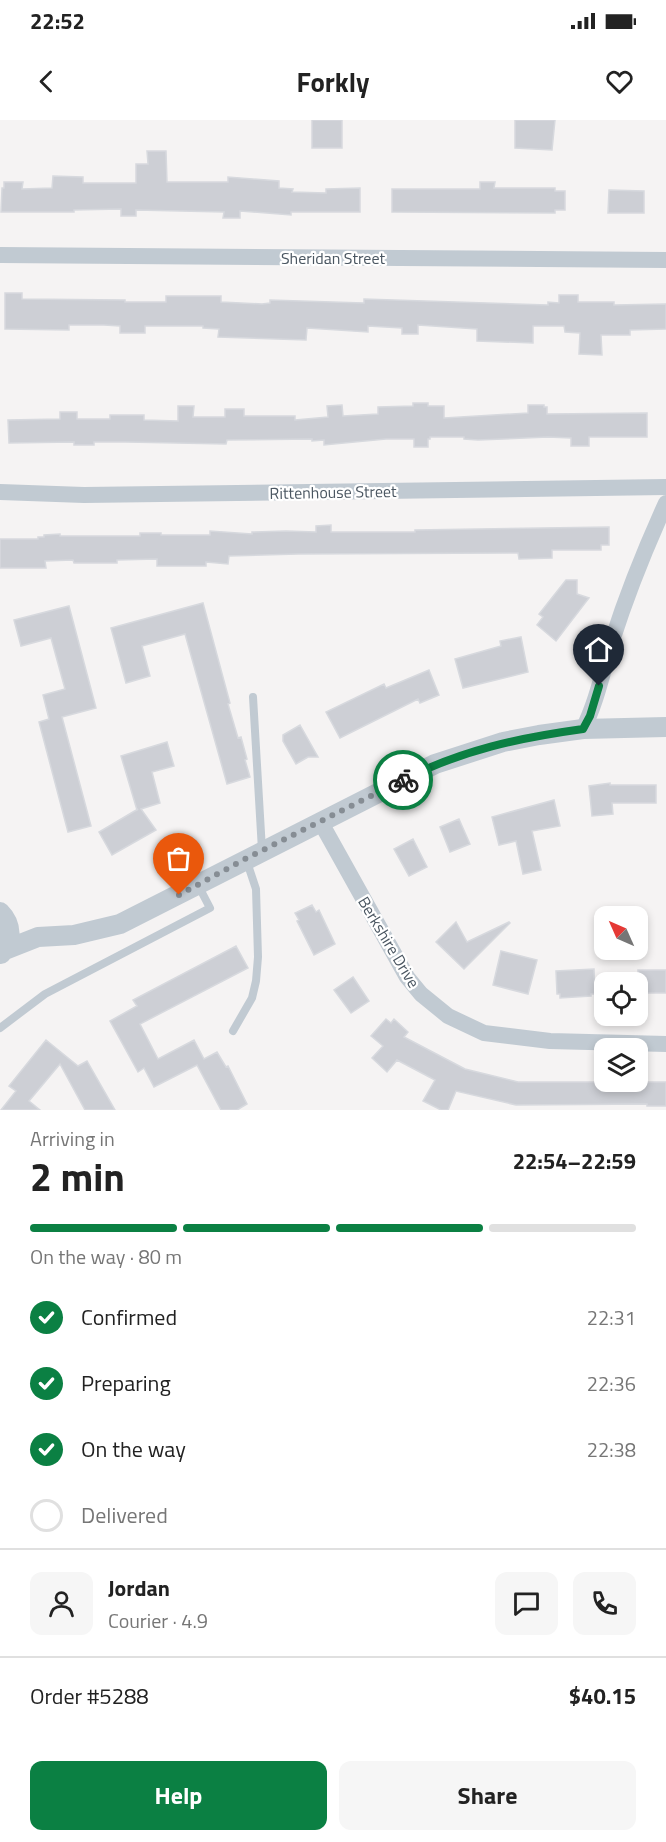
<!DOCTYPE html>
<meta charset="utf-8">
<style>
body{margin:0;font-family:"Titillium Web",sans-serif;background:#f6f6f6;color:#222;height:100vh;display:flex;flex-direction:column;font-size:22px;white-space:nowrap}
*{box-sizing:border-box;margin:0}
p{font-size:20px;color:#767676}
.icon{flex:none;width:33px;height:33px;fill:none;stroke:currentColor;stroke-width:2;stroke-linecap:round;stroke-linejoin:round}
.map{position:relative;height:990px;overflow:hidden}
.panel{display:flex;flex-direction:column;background:#fff;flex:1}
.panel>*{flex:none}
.needle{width:39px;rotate:315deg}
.buttons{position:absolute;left:594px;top:786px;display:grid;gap:12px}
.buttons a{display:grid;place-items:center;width:54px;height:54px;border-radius:12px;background:#fff;box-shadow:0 3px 9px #0003;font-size:30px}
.pin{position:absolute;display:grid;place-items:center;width:51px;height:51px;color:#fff;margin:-62px -26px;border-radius:50% 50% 50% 0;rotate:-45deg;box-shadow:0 0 6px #0007}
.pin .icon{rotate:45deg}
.courier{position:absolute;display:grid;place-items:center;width:60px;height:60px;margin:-30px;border:4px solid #0b8043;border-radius:50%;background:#fff;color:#222;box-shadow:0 2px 8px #0007}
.headline em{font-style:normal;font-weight:700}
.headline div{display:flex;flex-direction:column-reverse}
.headline{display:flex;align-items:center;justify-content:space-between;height:102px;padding:0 30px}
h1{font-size:39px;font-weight:700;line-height:45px}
.bar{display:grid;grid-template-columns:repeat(4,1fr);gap:9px 6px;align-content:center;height:72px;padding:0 30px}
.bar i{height:8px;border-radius:4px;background:#e0e0e0}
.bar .current{background:#0b8043}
.bar p{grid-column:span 4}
.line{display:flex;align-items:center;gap:15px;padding:0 30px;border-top:2px solid #e0e0e0}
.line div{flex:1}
.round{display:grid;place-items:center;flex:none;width:63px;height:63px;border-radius:12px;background:#f6f6f6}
ol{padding:0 30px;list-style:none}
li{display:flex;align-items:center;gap:18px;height:66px}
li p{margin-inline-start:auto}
li .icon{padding:6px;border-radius:50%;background:#0b8043;color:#fff;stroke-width:4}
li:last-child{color:#767676}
li i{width:33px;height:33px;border:3px solid #e0e0e0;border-radius:50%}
.primary-button{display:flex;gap:12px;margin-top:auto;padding:12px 30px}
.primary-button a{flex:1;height:69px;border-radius:12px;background:#0b8043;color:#fff;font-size:24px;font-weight:700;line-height:69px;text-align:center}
.primary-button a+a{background:#f6f6f6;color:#222}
.status{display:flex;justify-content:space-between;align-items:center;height:42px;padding:0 30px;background:#fff;direction:ltr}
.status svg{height:16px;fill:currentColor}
header{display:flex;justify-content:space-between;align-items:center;height:78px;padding:0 30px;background:#fff;font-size:27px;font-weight:700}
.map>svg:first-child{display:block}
</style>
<div class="status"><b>22:52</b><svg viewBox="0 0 49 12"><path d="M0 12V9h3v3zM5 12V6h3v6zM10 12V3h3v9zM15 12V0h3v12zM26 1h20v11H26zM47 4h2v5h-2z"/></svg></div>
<header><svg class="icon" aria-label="back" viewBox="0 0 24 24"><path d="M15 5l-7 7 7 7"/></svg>Forkly<svg class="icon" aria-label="heart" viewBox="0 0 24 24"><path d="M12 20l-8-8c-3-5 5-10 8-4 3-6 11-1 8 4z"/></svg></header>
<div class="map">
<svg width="666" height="990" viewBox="0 0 666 990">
<rect width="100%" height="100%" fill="#f5f3f3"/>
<path fill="#cdcfd5" stroke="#d7d9de" stroke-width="1.5" d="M312,0H342V28H312Z
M515,0H555L552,30L515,28Z
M147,31H166L167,62H228V57L279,61V68L293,69L292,72L326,73V69L360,68V92H291V95L240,91V98H223L224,92L136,90V96H121V89L74,90V92H1L2,68H4V62H23L22,69L52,68L53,56L83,57V63H136V44H148Z
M480,62H495L494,68H555V71H565V90H555V93L392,92V69H480Z
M609,70L644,71V93H608Z
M5,173H22V179L125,180V182H166V176H221V182L262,184L270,183V180L364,183V179L548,185V182L559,183V175H578V182H614V185L666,184V209L630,210V215H601L602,235L579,234L580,213L565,212L564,206H533V223L477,221V209L418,205V214H402V208L368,206V212L307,208L306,220L218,217L219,209L203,208V206H145V213H120V206L104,205H69V210L5,209Z
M413,283H428V286H444V298L528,293V285H544V287H547V294L647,293V317H589V326H571V318L548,317L478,320L464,319V317H430V319H428V327H414V319H386L324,325V320L312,321V319L227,320L226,324L126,322H94V325H74V322L9,323L8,300L60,299V292H77V299H110V295H144V300L178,301V286H194L193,297H225V289H244V296H295V300L328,297L327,286L342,285L343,296L378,294V287L413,286Z
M331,405V412H415V410L609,407V425H601V430H552V438L519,439L518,433L298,434L229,436L228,444L206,442V446H157V439L117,440V443H74L73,440L45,441L46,448H0V419H38V417H44V415L60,414V416H140V413H161V415H210V411L252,414V412L286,411L316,412V406Z
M566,460H577V474L589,478L556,521L537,505L543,497L539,494Z
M203,483L230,583L228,584L238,618L241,617L247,639L245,640L250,657L227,664L185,514L142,526L150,556L126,563L111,508Z
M69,486L96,588L62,597L91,706L68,712L39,602L49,599L43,575L65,569L51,518L21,526L14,500Z
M521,517L528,552L463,568L455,539L501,526L500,521Z
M429,550L439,575L420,583L418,579L340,618L326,592L384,564L386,568Z
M300,605L318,637H308L296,644L283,621V615Z
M167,622L174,646L152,652L160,683L141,689L156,710L112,735L99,712L138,689L137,690L121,636Z
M610,663V665H656V683H612L613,694L592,696L589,666Z
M554,680L560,706L532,711L541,750L523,754L516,721L499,725L492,697Z
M459,699L470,724L450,732L440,707Z
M413,719L427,747L409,756L394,729Z
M312,785L316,792L319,790L335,824L314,835L297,801L299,800L295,793Z
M456,802L467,822L509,802L510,803L464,849L436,822Z
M236,826L248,848L140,904L158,939L194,920L204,939L217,932L226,947L228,946L247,984L237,990H221L197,945L154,967L144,948L138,952L110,901L137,886L133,880Z
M501,831L537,840L528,874L493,865Z
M594,849L595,874H591V876L560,878V874H557L556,851Z
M638,850H666V873H638Z
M353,857L369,881L351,893L334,870Z
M386,899L391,903L394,899L408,912L404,917L465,949L518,962H666V986H647V984L516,985L456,971L448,990H441L423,981L435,960L397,940L387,952L372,938L383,926L371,916Z
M46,920L78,946L87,941L115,990H85L60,944L29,981L40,990H1L16,971L9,966Z"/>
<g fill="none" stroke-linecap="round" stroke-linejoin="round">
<path stroke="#c1cad2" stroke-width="8" d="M253,577L262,730
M0,908L45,874L210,788L198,765
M233,911L252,878L256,861L258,837L256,769L246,739"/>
<path stroke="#c1cad2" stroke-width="16" d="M0,135L666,140
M0,372L84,375L666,367
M583,609C597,581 603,550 612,521C627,474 646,427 666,383
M320,701L407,857L421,874L448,896L484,913L550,921L666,924"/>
<path stroke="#c1cad2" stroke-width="20" d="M0,792C12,804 13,822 1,834
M5,830L38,817L74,815L120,804L435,644L503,622L539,615L583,609L666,607"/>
</g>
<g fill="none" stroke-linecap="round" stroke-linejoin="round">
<path stroke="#868d94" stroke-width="6" stroke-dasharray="0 10.8" d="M179,775L245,739L403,660"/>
<path stroke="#0b8043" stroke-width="8" d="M403,660C462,630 518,618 583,609L590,596L599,566"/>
</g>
<g text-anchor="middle" stroke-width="4.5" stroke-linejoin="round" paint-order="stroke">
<g font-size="16" fill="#4a5661" stroke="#fff">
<text x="333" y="144">Sheridan Street</text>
<text transform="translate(333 372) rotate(-1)" y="6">Rittenhouse Street</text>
<text transform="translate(389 822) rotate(59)" y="6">Berkshire Drive</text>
</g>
</g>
</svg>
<div class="buttons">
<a><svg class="needle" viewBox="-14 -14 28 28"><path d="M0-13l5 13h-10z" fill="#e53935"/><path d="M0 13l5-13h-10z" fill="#767676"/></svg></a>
<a><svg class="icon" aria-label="locate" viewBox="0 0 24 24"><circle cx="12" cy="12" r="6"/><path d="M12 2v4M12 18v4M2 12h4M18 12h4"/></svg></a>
<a><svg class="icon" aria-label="layers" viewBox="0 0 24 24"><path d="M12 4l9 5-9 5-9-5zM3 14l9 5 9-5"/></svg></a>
</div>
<div class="pin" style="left:179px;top:775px;background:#ea580c"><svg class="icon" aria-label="bag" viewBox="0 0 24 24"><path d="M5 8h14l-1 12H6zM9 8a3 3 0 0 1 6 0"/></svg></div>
<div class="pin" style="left:599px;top:566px;background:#1f2937"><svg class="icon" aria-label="home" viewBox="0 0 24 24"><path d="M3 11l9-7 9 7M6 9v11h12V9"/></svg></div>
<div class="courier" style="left:403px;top:660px"><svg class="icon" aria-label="bike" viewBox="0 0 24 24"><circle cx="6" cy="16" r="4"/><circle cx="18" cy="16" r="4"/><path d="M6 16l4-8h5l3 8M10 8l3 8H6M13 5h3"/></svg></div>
</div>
<section class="panel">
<div class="headline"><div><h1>2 min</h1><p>Arriving in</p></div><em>22:54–22:59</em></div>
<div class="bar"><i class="current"></i><i class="current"></i><i class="current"></i><i></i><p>On the way · 80 m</p></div>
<ol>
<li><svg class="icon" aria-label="check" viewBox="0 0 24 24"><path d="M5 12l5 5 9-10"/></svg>Confirmed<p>22:31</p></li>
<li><svg class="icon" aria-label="check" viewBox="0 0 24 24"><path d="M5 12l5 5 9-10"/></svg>Preparing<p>22:36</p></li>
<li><svg class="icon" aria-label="check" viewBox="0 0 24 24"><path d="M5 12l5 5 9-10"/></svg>On the way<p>22:38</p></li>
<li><i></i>Delivered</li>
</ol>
<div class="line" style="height:108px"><a class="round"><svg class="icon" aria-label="person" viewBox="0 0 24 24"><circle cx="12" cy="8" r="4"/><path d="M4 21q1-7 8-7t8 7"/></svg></a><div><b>Jordan</b><p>Courier · 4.9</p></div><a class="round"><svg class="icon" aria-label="chat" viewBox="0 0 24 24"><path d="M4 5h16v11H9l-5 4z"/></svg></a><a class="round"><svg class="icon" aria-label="phone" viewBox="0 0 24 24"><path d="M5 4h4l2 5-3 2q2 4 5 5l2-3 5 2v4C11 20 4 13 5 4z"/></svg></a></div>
<div class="line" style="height:78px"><div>Order #5288</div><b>$40.15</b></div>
<div class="primary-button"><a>Help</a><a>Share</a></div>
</section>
